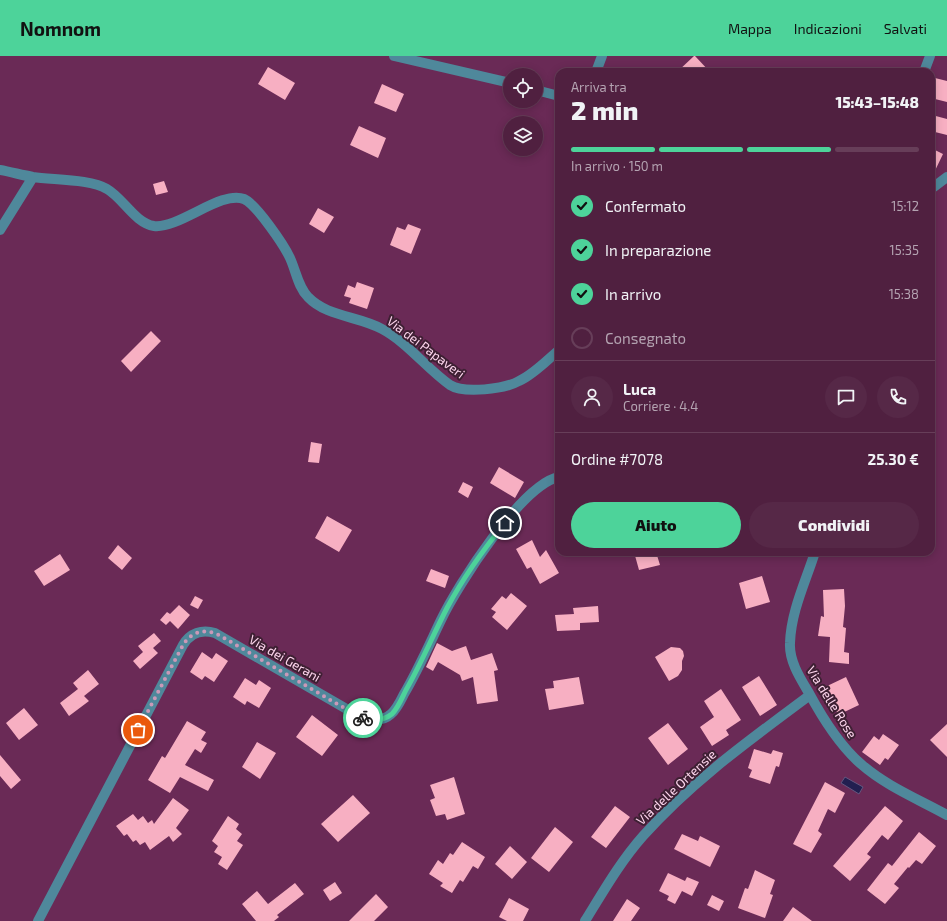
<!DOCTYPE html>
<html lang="it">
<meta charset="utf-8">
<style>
body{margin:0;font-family:"Exo 2",sans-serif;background:#562847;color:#f1f3f6;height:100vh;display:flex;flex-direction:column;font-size:15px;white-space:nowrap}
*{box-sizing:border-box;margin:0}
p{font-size:13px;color:#b4a3b1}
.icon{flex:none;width:22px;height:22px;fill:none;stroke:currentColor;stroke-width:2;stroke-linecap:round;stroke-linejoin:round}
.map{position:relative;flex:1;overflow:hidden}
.details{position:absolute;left:555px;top:12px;width:380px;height:488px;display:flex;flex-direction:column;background:#502040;border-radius:12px;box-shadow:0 2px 10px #0003,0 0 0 1px #673e59}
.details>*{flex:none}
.buttons{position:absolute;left:503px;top:12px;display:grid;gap:8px}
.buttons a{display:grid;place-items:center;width:40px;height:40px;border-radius:50%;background:#502040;box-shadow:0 2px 10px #0003,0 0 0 1px #673e59;font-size:20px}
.pin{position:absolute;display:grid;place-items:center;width:34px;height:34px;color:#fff;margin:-17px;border:2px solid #fff;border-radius:50%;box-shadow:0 1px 4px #0007}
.courier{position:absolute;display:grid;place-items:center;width:40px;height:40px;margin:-20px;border:3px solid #4dd39a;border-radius:50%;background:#fff;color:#222;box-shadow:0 1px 5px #0007}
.overview em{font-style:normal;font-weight:800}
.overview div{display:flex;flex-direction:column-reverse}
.overview{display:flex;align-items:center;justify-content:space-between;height:68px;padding:0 16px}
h1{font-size:26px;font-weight:800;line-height:30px}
.bar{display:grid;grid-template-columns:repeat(4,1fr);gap:6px 4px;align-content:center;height:48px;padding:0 16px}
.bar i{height:5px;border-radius:3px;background:#673e59}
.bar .current{background:#4dd39a}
.bar p{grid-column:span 4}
.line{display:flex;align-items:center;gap:10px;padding:0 16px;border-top:1px solid #673e59}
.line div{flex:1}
.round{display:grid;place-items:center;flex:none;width:42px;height:42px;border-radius:21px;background:#562847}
ol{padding:0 16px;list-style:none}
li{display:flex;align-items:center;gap:12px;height:44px}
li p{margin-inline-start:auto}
li .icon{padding:4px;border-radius:50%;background:#4dd39a;color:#111;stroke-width:4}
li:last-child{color:#b4a3b1}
li i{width:22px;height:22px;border:2px solid #673e59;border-radius:50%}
.primary-button{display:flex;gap:8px;margin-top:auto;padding:8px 16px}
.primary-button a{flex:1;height:46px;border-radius:24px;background:#4dd39a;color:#111;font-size:16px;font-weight:800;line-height:46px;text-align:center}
.primary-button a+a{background:#562847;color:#f1f3f6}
header{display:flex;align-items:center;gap:24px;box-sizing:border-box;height:56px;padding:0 20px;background:#4dd39a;color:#111}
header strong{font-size:19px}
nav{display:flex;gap:22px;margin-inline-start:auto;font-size:14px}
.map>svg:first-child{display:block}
</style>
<header>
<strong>Nomnom</strong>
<nav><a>Mappa</a><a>Indicazioni</a><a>Salvati</a></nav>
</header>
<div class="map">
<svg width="947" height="865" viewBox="0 0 947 865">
<rect width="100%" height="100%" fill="#6a2a56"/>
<path fill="#221f50" stroke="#64567f" d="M845,721L863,731L859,738L841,727Z"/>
<path fill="#f7afc2" d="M695,0L710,16H677L694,0Z
M268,11L295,27L285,44L258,28Z
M931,21L947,25V46L931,42Z
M382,28L404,38L396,56L374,47Z
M932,59L947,63V79L931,75Z
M359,70L386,82L378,102L350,89Z
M931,92L943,98L931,123Z
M164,125L168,136L156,139L153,128Z
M318,152L334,161L324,177L309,168Z
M408,168L421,173L411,198L390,189L397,171L405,174Z
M357,226L374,232L367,253L349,247L351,242L344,240L348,229L355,232Z
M151,275L161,285L131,316L121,305Z
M311,386L322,388L319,407L308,406Z
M499,411L524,426L515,442L490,427Z
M463,426L473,431L468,442L458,436Z
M327,460L352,474L339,496L315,482Z
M532,484L540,501L546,494L559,517L540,528L531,511L527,513L516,493Z
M118,489L132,502L122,514L108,502Z
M634,496H656L660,509L639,514Z
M60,498L70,514L44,530L34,515Z
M431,513L449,520L445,532L426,525Z
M762,520L770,546L746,553L739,527Z
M844,533L845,550L843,571L846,572L844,596L849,597V608L829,606L830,581L818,580L821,560L824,561L823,534Z
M511,537L527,550L507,574L492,561L496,556L491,553L502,540L506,543Z
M195,540L203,544L198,553L190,549Z
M179,549L190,559L178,573L170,565L166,569L160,564L167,556L170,558Z
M598,550L599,566L580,567V574L557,575L555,559L574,558L573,552Z
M154,577L161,585L153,592L158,597L140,613L133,605L143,596L138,590Z
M437,587L452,595L466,590L471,604L492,597L498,614L494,615L498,645L477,648L473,621L462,625L460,619L438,606L433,615L426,611Z
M671,591L680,592L683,595L684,600L682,605V614L678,620L669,625L655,601Z
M202,596L212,603L216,597L228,605L214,626L205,620L202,624L190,616Z
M88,614L99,628L84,640L89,645L69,660L60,647L78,633L73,627Z
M759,620L777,649L760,660L742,631Z
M579,621L584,648L549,654L545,633L554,632L553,625Z
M846,621L859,649L838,659L825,631Z
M245,622L256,629L259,624L271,632L259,652L247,645L245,649L233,641Z
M721,633L741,664L726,674L729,679L712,690L700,671L714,661L704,645Z
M24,652L38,669L19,684L6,667Z
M312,659L338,679L322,700L296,681Z
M187,665L206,676L201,684L207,687L201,697L195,693L185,709L214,724L208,735L180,721L170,737L148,724L162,700L165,702Z
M668,667L688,693L668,709L648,682Z
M947,668V701L930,684Z
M883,678L899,689L888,704L885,702L880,709L862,696L874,680L879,684Z
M257,686L276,697L260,723L242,711Z
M754,693L771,698L773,694L783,697L779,711L776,710L770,728L749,721L752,714L748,712Z
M0,699L21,724L11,733L0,720Z
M454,721L465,758L447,764L445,758L436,760L430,744L435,742L430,729Z
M825,726L845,737L835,757L828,753L818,775L822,778L811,797L793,788Z
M353,739L370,757L338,786L321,768Z
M173,742L189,754L176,772L182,778L173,786L169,780L150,794L145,786L140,789L136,784L133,786L127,778L124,780L116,770L133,758L138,764L143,760L148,767L152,764L154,768Z
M615,750L630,761L606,792L591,781Z
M885,750L903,765L888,784L882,779L867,798L871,801L850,825L833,810Z
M228,760L239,768L236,773L242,778L237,785L243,789L227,814L218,808L222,801L214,796L218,790L212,785Z
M555,771L573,786L549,816L531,802Z
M919,776L936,790L922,808L916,804L909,812L908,811L894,828L899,832L885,848L867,834L888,807L892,810Z
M682,778L698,785L700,780L720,790L710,811L674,793Z
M462,786L485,801L478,813L473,810L463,826L460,824L452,837L440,830L443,827L429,818L438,804L443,808L450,797L453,799Z
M510,790L527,806L512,823L495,808Z
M755,814L775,824L770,838L773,839L765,862L738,852L745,832L748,833Z
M668,817L685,825L687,821L699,826L692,840L682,835L675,848L667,844L669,840L659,835Z
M335,826L342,837L330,845L323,834Z
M295,827L304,838L277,859L279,861L274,865H256L242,848L257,835L268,848Z
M376,838L388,851L374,865H349Z
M712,839L724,845L719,855L707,849Z
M509,842L529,853L523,865H507L499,861Z
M627,843L640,852L631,865H613Z
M793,851L812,865H783Z"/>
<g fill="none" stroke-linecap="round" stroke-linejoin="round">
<path stroke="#4f889b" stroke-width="10" d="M394,0L510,27
M596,16L602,0
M924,16L930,0
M536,34L559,40
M0,114C11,116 22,119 33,121C53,124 91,123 107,133C123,142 135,167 154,170C179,173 221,134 244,143C256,148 284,189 290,202C296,215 298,231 308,241C327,261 359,260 382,273C408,287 426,312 450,329C464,338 505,333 519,325C534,318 547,304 559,294
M931,133L947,121
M0,174L33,121
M815,496C806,525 791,555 790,587C789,605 800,622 809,637C823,663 839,689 861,708C886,730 918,743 947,759
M38,865L183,589C190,577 202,573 215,577L357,659C369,664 381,667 391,658C397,653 401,644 404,638C418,614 429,589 441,564C457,530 522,428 559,421
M585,865C603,836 620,806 643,780C692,725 751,683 810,639"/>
</g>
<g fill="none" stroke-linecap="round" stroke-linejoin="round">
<path stroke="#ca99b8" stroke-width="4" stroke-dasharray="0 7.2" d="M138,674L183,589C191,576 204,572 219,579L339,649L363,662"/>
<path stroke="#4dd39a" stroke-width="5" d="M363,662C373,665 383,665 392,658C398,652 402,642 406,634C421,608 433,579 447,552C463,522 483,494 505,467"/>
</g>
<g text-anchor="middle" stroke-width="4" stroke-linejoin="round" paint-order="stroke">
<g font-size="13" fill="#fdd5ed" stroke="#3e2033">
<text transform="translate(426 291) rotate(37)" y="5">Via dei Papaveri</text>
<text transform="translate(285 602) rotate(30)" y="5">Via dei Gerani</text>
<text transform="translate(832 646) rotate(58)" y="5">Via delle Rose</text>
<text transform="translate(676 731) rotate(-43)" y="5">Via delle Ortensie</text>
</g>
</g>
</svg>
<div class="buttons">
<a><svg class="icon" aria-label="locate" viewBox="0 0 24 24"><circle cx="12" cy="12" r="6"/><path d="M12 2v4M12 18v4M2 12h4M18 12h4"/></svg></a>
<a><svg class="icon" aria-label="layers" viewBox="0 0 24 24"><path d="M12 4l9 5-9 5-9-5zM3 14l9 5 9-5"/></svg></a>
</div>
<div class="pin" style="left:138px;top:674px;background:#ea580c"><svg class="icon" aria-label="bag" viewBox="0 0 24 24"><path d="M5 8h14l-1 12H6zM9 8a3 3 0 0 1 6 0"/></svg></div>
<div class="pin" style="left:505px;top:467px;background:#1f2937"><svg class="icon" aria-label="home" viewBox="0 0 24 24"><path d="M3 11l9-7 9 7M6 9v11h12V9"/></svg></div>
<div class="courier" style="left:363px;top:662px"><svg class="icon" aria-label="bike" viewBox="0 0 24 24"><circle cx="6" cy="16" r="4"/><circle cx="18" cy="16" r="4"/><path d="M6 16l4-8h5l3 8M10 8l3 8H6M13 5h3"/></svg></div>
<section class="details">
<div class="overview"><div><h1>2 min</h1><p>Arriva tra</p></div><em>15:43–15:48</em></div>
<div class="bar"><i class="current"></i><i class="current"></i><i class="current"></i><i></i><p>In arrivo · 150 m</p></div>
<ol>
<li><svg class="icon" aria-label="check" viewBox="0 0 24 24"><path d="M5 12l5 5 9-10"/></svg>Confermato<p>15:12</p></li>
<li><svg class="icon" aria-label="check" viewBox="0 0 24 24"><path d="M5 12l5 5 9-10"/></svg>In preparazione<p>15:35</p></li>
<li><svg class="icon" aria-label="check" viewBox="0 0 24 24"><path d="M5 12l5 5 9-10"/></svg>In arrivo<p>15:38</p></li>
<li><i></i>Consegnato</li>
</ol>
<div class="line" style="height:72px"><a class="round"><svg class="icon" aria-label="person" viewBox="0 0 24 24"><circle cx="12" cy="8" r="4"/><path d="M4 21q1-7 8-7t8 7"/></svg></a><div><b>Luca</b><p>Corriere · 4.4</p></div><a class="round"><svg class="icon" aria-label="chat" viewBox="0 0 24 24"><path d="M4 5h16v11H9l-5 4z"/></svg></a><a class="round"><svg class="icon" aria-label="phone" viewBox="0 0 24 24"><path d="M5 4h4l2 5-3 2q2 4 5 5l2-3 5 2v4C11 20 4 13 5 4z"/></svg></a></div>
<div class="line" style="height:52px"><div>Ordine #7078</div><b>25.30 €</b></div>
<div class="primary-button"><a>Aiuto</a><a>Condividi</a></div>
</section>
</div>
